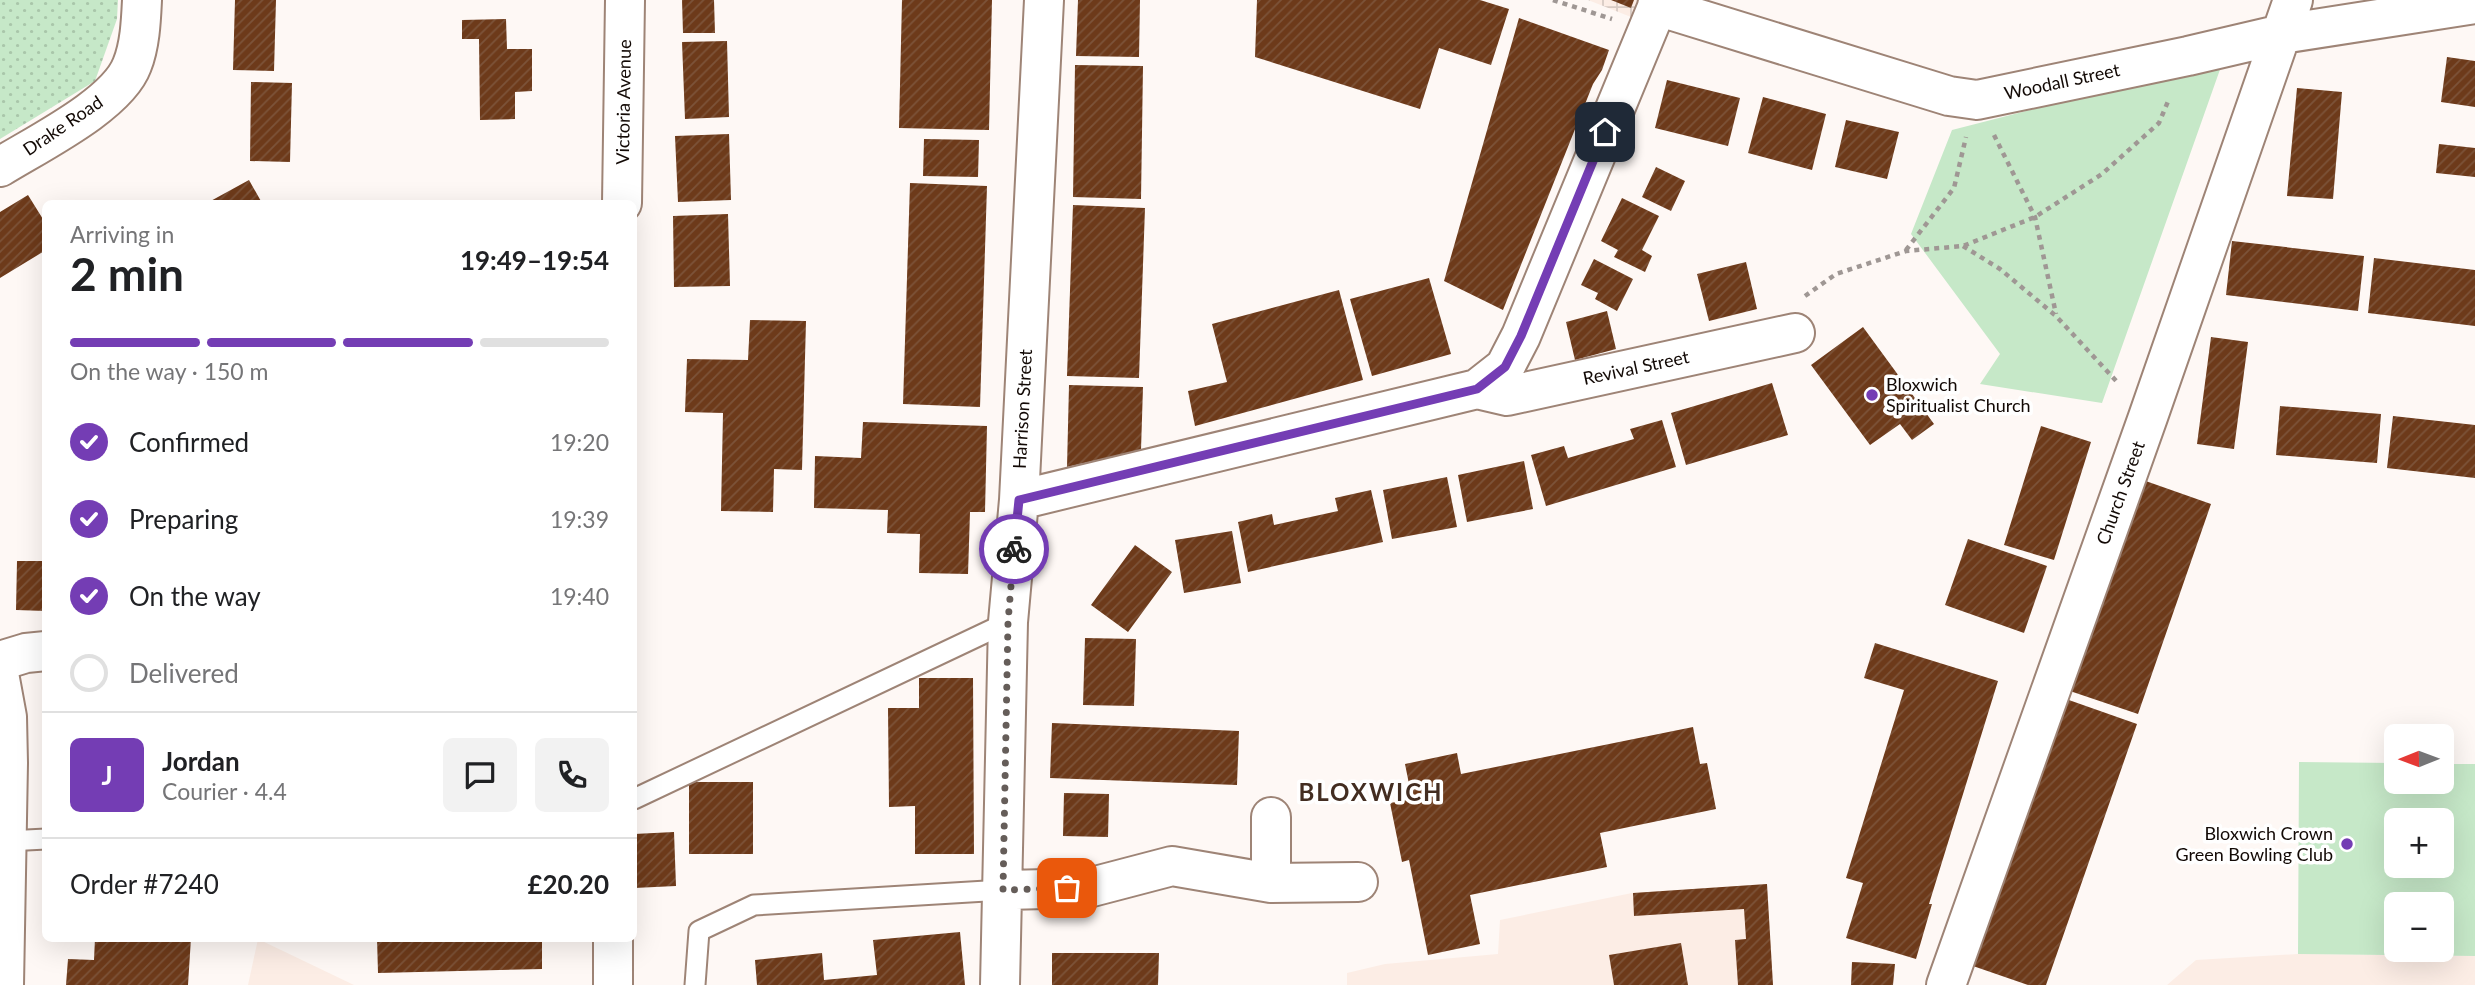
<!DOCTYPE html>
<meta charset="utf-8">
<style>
body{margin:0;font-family:Lato,sans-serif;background:#f2f2f2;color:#202124;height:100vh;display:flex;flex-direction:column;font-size:26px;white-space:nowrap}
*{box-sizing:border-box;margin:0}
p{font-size:23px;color:#757577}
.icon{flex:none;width:38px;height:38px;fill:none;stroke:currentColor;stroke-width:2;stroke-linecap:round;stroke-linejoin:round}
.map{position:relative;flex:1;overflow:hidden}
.panel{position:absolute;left:42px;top:200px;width:595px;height:742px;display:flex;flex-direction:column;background:#fff;border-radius:10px;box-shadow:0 7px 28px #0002}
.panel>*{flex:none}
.needle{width:46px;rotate:269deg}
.buttons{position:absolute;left:2384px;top:724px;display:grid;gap:14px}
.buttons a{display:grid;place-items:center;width:70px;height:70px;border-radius:10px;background:#fff;box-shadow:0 7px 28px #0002;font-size:35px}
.pin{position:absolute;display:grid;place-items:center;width:60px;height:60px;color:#fff;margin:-30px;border-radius:14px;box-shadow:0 4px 10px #0006}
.courier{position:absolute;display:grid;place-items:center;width:70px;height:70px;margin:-35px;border:5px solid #743db4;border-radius:50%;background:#fff;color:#222;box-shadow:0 2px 9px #0007}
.overview em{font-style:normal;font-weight:700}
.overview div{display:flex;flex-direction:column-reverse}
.overview{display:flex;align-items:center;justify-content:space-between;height:119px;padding:0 28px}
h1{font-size:46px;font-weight:700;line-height:52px}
.bar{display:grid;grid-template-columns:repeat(4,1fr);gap:10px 7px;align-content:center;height:84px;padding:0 28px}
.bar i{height:9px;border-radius:5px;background:#e0e0e0}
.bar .current{background:#743db4}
.bar p{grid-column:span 4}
.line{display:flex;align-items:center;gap:18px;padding:0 28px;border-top:2px solid #e0e0e0}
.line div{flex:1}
.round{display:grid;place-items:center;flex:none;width:74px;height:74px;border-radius:10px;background:#f2f2f2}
ol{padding:0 28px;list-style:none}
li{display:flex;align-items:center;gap:21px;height:77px}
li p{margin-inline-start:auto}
li .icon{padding:7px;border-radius:50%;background:#743db4;color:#fff;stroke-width:4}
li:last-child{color:#757577}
li i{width:38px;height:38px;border:4px solid #e0e0e0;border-radius:50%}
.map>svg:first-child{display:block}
</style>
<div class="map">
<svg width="2475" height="985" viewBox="0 0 2475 985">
<defs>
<pattern id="industrial-grid" width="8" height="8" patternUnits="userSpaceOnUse" patternTransform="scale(1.75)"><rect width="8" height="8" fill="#fcede5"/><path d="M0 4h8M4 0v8" fill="none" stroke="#d7cac3"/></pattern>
<pattern id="grass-dots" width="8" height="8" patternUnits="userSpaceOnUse" patternTransform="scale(1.75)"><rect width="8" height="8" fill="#c6e8c8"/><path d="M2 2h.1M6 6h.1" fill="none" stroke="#a9c6aa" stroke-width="1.8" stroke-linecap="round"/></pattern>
<pattern id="building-hatch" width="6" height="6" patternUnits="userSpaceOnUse" patternTransform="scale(1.75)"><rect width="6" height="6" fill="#6d3a1a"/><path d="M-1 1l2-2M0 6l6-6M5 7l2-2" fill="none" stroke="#7c5339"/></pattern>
</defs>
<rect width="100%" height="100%" fill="#fef8f5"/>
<path fill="#fcede5" d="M1767,884L1773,985H1347V973L1385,964L1498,954L1500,920L1632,893Z
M258,939L354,985H248Z
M2298,954L2475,956V985H2167L2196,960Z"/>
<path fill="url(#industrial-grid)" d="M1588,0H1637L1631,17Z"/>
<path fill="url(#grass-dots)" d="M0,0H118L117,19L95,81L0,139Z"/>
<path fill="#c6e8c8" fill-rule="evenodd" d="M2223,61L2102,403L1980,384L2000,354L1911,234L1952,130Z
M2299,762L2396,763V782H2441V764H2475V956L2298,954ZM2396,821H2441V866H2396ZM2396,905H2441V950H2396Z"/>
<path fill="url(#building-hatch)" d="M235,0H276L274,71L233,70Z
M682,0H714L715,33H683Z
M902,0H992L989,130L899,128Z
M1078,0H1140L1139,57L1076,56Z
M1257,0H1480L1509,9L1491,65L1439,48L1420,109L1255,57Z
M1611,0H1634L1631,8Z
M1519,18L1609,50L1602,70L1593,84L1503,310L1444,281Z
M506,19L507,49H532V91L515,92V119L480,120L479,39H462V20Z
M727,41L729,117L685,119L682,42Z
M2447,57L2475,61V107L2441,102Z
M1075,65L1143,66L1141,199L1073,197Z
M1667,80L1740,98L1728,146L1655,128Z
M251,82L292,83L290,162L250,161Z
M2297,88L2342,92L2333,199L2287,196Z
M1763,97L1826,114L1812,170L1748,153Z
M1846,120L1899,132L1887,179L1835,167Z
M729,134L731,200L678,202L675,136Z
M924,139L979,140L978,177L923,176Z
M2439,144L2475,148V177L2436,173Z
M1656,167L1685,181L1671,211L1642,197Z
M249,180L262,203H207Z
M910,183L987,186L980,407L903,404Z
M28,195L46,224V250L0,278V212Z
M1622,198L1659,216L1642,250L1652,256L1645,272L1614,257L1618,250L1601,241Z
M1073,205L1145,208L1139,378L1067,376Z
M728,214L730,286L674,287L673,216Z
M2232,241L2364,256L2358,311L2226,295Z
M2374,258L2475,270V326L2368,313Z
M1594,259L1633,279L1617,311L1595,299L1598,293L1581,285Z
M1746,262L1757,309L1709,321L1697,274Z
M1429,278L1451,354L1372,376L1350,299Z
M1339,290L1363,380L1195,426L1188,391L1227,382L1212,324Z
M1607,311L1616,349L1575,360L1566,322Z
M750,320L806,321L802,470L774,469L773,512L721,511L723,413L685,412L687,359L748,360Z
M1863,327L1934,424L1912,440L1900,424L1870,445L1811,365Z
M2211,337L2248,342L2234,449L2197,444Z
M1772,383L1788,435L1686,465L1671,413Z
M1069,385L1143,387L1141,450L1067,467Z
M2280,406L2381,414L2377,463L2276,455Z
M2393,416L2475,425V478L2387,468Z
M1662,420L1676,467L1546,506L1531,455L1564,446L1568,458L1634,439L1630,429Z
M863,422L987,426L985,512H970L968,574L919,573L920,534L887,533L888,510L814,508L815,456L861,458Z
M2041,426L2091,442L2054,560L2004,545Z
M1524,461L1533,509L1467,522L1458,475Z
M1447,477L1457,527L1392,539L1383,490Z
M2140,479L2211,504L2138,714L2067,690Z
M1371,490L1383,542L1248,572L1238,522L1272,514L1274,525L1338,511L1335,498Z
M1232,531L1241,583L1184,593L1175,540Z
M1968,539L2047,566L2024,633L1945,605Z
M1135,545L1172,572L1128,632L1091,605Z
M17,561H46V611L16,610Z
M1085,638L1136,639L1134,706L1083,705Z
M1875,643L1998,681L1929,904H1932L1916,959L1846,938L1863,883L1846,878L1904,690L1864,678Z
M919,678H973L974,854H915V806L889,807L888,708H919Z
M2066,699L2137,724L2046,985H2028L1973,966Z
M1052,723L1239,731L1237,785L1050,778Z
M1693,727L1700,764L1707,763L1716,809L1600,833L1607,867L1470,895L1480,944L1428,955L1409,860L1402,862L1390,803L1412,799L1405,764L1457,753L1461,774Z
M689,782H753V854H689Z
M1064,793L1109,794L1108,837L1063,836Z
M674,832L676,886L634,888V834Z
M1767,884L1773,985H1738L1735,940L1746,939L1744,909L1634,916L1633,893Z
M960,932L965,985H757L755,960L822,953L824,980L877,975L873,940Z
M95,938H191L188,985H66L68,959L94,960Z
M377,938H542V969L378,973Z
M1681,943L1688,985H1614L1609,955Z
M1052,953H1159L1158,985H1052Z
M1852,962L1895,964L1893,985H1851Z"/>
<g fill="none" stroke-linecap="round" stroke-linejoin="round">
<g stroke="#9e8476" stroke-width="23">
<path id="service" d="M634,799L1008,622
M7,841L46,839
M695,985L699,931L754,905L1003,890"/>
</g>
<g stroke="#9e8476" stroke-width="42">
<path id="minor" d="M1657,6L1949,96L1977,100L2188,56L2282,34L2475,4
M0,167C37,144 117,105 132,65C140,45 141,21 142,0
M622,203L625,0
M1477,389L1507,396L1795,333
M1019,500L1477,389L1505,367L1521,336L1660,0
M0,661L26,653L46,651
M0,679L7,717L8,763L4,985
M1271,883V817
M1003,890L1088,888L1172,866L1271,883L1358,882
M613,985V938
M1000,985L1008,622L1019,500L1044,0
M1946,985L2148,417L2293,0"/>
</g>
<path stroke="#9f9794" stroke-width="4.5" stroke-dasharray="5 5" stroke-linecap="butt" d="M1553,0L1612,19
M1994,135L2035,217L2056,314
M1963,246L2000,269L2056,316L2119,384
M1906,250L1954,188L1966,137
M1805,296L1836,274L1906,251L1963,246L2035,217L2102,174L2159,123L2169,99"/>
<use href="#service" stroke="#fff" stroke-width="19"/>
<use href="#minor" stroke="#fff" stroke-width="38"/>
</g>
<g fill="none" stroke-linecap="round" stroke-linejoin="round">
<path stroke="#655d59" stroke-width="7" stroke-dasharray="0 12.6" d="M1014,549L1008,622L1003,890L1067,888"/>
<path stroke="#743db4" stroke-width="9" d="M1014,549L1019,500L1477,389L1505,367L1521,336L1605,132"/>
</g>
<g fill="#743db4" stroke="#fff" stroke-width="2.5">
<circle cx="1872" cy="395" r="7"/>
<circle cx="2347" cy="844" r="7"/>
</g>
<g text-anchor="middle" stroke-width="7" stroke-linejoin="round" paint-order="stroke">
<g font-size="18" fill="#120905" stroke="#fff">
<text transform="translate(2062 82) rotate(-12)" y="6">Woodall Street</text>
<text transform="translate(624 102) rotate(-89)" y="6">Victoria Avenue</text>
<text transform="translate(63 126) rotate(-34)" y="6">Drake Road</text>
<text transform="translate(1636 368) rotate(-12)" y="6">Revival Street</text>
<text transform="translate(1023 409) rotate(-87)" y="6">Harrison Street</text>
<text transform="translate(2121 493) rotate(-70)" y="6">Church Street</text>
</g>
<g font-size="18" fill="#120905" stroke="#fff" text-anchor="start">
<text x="1886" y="391">Bloxwich<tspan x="1886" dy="21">Spiritualist Church</tspan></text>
<text x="2333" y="840" text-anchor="end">Bloxwich Crown<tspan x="2333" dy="21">Green Bowling Club</tspan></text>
</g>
<g font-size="24" font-weight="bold" letter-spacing="2" fill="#432d21" stroke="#fff">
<text x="1371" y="801">BLOXWICH</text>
</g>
</g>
</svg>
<div class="buttons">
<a><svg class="needle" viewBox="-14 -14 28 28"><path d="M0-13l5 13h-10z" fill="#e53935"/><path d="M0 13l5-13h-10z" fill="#757577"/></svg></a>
<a>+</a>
<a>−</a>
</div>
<div class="pin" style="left:1067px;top:888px;background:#ea580c"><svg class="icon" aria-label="bag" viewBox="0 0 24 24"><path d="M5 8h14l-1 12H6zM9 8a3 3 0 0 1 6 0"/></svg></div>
<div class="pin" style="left:1605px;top:132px;background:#1f2937"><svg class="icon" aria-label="home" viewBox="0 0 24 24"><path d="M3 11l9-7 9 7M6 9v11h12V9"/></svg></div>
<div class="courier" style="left:1014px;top:549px"><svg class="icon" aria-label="bike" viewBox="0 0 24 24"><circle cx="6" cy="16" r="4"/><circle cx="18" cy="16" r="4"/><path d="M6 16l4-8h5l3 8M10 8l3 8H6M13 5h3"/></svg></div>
<section class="panel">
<div class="overview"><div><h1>2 min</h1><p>Arriving in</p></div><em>19:49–19:54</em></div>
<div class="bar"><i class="current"></i><i class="current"></i><i class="current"></i><i></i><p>On the way · 150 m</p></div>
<ol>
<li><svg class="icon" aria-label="check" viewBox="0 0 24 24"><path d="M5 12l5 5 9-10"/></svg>Confirmed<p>19:20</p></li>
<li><svg class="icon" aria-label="check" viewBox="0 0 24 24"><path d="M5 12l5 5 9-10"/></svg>Preparing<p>19:39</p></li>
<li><svg class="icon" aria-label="check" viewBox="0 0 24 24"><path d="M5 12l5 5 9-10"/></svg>On the way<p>19:40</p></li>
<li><i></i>Delivered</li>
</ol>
<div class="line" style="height:126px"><b class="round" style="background:#743db4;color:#fff">J</b><div><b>Jordan</b><p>Courier · 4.4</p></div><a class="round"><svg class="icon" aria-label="chat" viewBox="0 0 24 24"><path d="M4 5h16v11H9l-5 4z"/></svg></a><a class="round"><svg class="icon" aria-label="phone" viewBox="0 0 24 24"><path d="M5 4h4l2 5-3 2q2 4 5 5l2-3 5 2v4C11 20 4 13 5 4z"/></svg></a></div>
<div class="line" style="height:91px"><div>Order #7240</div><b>£20.20</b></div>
</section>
</div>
